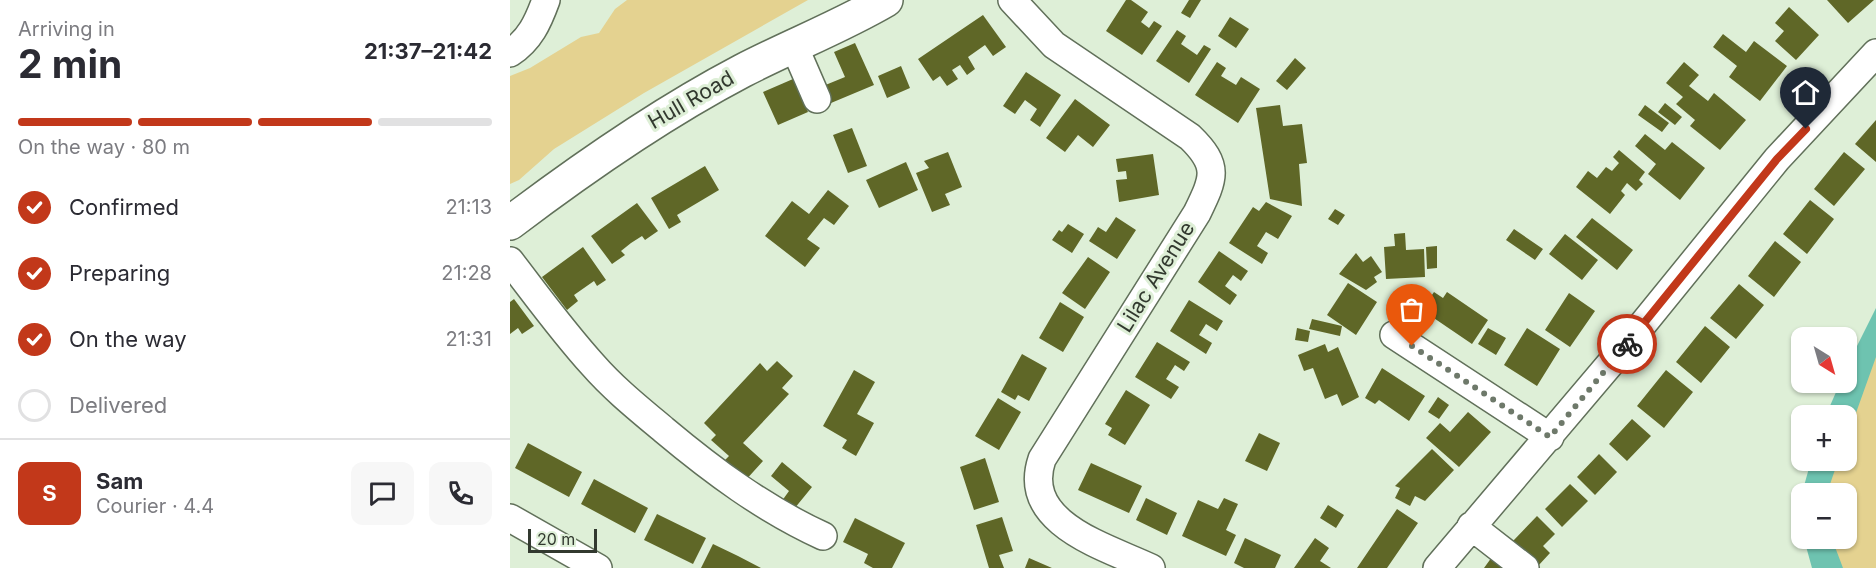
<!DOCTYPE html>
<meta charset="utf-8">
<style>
body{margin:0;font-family:Inter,sans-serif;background:#f7f7f7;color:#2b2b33;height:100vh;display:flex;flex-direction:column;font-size:22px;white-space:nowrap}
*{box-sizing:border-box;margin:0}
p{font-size:20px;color:#7c7c81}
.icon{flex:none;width:33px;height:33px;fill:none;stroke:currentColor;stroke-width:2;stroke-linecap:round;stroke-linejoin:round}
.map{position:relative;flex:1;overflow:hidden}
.drawer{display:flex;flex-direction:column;background:#fff;width:510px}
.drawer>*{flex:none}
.needle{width:39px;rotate:143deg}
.controls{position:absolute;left:1281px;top:327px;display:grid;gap:12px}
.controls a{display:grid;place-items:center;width:66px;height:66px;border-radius:12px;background:#fff;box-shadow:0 2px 4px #0004;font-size:30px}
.scale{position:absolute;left:18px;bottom:15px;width:69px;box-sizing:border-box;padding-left:6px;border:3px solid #32392f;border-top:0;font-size:16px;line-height:21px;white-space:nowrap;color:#32392f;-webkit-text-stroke:4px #deefd7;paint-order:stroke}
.pin{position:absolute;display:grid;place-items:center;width:51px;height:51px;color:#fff;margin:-62px -26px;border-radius:50% 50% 50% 0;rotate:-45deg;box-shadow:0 0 6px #0007}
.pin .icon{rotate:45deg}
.courier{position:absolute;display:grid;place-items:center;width:60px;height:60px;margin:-30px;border:4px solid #c2381a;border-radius:50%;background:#fff;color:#222;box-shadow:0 2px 8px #0007}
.summary em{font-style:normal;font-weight:700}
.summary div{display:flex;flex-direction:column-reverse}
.summary{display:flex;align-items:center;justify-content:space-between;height:102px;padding:0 18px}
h1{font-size:39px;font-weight:700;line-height:45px}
.bar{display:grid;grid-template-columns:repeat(4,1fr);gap:9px 6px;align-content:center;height:72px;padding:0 18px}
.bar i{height:8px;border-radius:4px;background:#e1e1e2}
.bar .on{background:#c2381a}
.bar p{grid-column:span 4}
.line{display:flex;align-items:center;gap:15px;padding:0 18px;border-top:2px solid #e1e1e2}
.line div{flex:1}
.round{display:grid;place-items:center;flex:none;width:63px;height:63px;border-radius:12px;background:#f7f7f7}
ol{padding:0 18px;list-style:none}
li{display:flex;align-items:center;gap:18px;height:66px}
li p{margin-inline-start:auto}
li .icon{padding:6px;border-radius:50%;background:#c2381a;color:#fff;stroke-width:4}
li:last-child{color:#7c7c81}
li i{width:33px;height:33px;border:3px solid #e1e1e2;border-radius:50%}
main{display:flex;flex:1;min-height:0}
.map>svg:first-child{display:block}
</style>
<main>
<section class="drawer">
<div class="summary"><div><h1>2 min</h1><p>Arriving in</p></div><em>21:37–21:42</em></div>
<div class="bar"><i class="on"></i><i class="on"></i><i class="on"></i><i></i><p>On the way · 80 m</p></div>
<ol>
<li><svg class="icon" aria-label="check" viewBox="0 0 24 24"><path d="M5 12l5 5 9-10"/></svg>Confirmed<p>21:13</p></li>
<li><svg class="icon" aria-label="check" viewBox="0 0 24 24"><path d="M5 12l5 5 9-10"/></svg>Preparing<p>21:28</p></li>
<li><svg class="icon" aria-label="check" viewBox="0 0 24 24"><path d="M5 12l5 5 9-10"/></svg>On the way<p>21:31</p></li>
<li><i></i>Delivered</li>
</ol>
<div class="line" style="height:108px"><b class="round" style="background:#c2381a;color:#fff">S</b><div><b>Sam</b><p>Courier · 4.4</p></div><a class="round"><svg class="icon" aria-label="chat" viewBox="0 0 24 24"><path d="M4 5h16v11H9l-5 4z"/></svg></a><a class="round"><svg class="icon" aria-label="phone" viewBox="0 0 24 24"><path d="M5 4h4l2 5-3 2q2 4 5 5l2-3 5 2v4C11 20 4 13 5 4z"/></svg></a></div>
</section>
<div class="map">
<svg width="1366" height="568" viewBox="0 0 1366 568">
<rect width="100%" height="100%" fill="#deefd7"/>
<path fill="#e4d290" d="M117,0H298L134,93L44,149L9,180L0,184V76L20,68L71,37L89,33L105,9Z
M1366,334V568H1316L1308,539L1336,538V494H1303L1316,461L1336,460V416Z"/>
<path fill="#6ec3b0" d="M1366,308V357L1337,438L1336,416L1316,415L1330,383L1336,382L1337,366Z
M1301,461H1328L1317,493H1292Z
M1294,539H1322L1333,568H1302Z"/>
<path fill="#5f6727" d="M616,0H621L638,12L631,22L639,28L644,21L652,26L632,55L596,31Z
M679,0H691L680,18L671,13Z
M1317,0H1364L1338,23Z
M1279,7L1309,35L1286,60L1265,41L1274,31L1265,23Z
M473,15L496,47L483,56L475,45L458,57L465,69L457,75L450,65L442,70L448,79L437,86L430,76L423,81L408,59Z
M720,17L739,29L726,48L708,36Z
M667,30L676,36L671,44L687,55L694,45L701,49L679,83L646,61Z
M1213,34L1236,52L1244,41L1277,66L1250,101L1219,77L1227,66L1203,47Z
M345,43L364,85L321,103L313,86L335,77L324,52Z
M785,58L796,68L777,90L766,81Z
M707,62L716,68L711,76L726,85L731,77L750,89L728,123L685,95Z
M1174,62L1189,75L1179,86L1198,101L1204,93L1236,120L1210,150L1180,126L1185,120L1166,104L1173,97L1156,83Z
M391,66L400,88L377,98L368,76Z
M516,72L551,95L530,127L520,120L527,109L515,100L505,114L493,106Z
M283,79L298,112L268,125L253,92Z
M565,99L600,125L583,147L568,135L555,152L536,138Z
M1155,103L1172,117L1165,125L1148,112Z
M770,105L773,126L792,124L797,163L789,164L792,206L760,199L746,108Z
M1135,105L1159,123L1152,132L1128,115Z
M1366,120V162L1345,144Z
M342,128L357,166L338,173L323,135Z
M1135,134L1155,150L1162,142L1195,168L1170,200L1138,174L1146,164L1125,146Z
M1109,150L1135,172L1129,180L1133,184L1126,191L1117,183L1111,191L1115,195L1100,214L1066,187L1078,171L1087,178L1096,167L1102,171L1109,163L1103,157Z
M438,152L452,187L435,194L440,205L422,212L406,173L419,168L414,161Z
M1334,152L1355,169L1324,206L1304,189Z
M643,154L649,195L609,202L606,180L617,179L616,171L608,172L606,159Z
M396,162L408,190L369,208L356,180Z
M195,166L209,190L167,215L171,222L159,229L141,198Z
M318,190L339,206L324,225L314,218L297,239L310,248L295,267L255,236L282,201L299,214Z
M1300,200L1324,219L1297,254L1273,234Z
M756,202L782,216L768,239L756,232L747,246L758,253L752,264L719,243L743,207L749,211Z
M127,203L148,231L135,240L132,236L121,243L111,251L115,255L102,264L81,236Z
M825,209L835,215L828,225L818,219Z
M606,217L626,230L607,259L579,241L588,227L596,232Z
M1082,218L1123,250L1107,270L1066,237Z
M558,224L574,234L562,253L542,240L549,230L552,232Z
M1004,229L1033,249L1025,260L996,240Z
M895,233L896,250L914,249L915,277L876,279L874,247L885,246L884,234Z
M1055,234L1088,260L1072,280L1039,254Z
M1265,241L1291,262L1264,297L1238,276Z
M927,246V268L917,269L916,247Z
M73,247L96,280L87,286L84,281L64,295L68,301L57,310L32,277Z
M709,251L738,271L731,281L723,275L715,286L727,295L720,305L688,282Z
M846,253L853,262L861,256L872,272L864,277L867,282L856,290L829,274Z
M578,257L600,272L575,309L552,293Z
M838,283L867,302L846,335L817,315Z
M1229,284L1254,305L1226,339L1200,318Z
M924,292L933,298L937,292L978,320L962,344L912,310Z
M1059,293L1085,311L1060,347L1035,330Z
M4,299L24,326L12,334L8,328L0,334V302Z
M679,300L713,321L707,331L696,324L689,335L702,343L696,354L660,331Z
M550,302L574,317L553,352L529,338Z
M802,319L832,326L830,336L799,329Z
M1195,326L1220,347L1191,383L1166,362Z
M787,328L800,331L798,342L785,340Z
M978,328L996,338L986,355L968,344Z
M1017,328L1050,349L1027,386L994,365Z
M647,342L680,362L674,371L665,365L656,379L669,387L661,399L625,377Z
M815,344L818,352L828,347L849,397L832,406L827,394L815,399L803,368L794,371L788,355Z
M512,354L537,368L519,401L508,395L505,400L491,392Z
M267,361L283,376L272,388L279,394L233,443L253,461L234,482L213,462L219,456L201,440L206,435L194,423L250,363L257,371Z
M872,368L915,396L899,421L869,400L865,404L855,398Z
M344,370L365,382L347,414L364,423L346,456L332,448L337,440L313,426Z
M1156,370L1183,392L1154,428L1127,406Z
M616,390L640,405L615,445L598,435L602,428L595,424Z
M928,397L939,405L929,419L918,412Z
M488,398L511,412L489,450L465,436Z
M958,412L981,432L949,467L916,438L930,423L940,432Z
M1122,419L1141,436L1117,461L1099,444Z
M749,433L770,443L757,471L735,461Z
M18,443L72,472L59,497L5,468Z
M922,449L944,470L915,501L905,496L900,506L885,498L890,488L885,486Z
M1089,454L1107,472L1085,495L1067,477Z
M475,458L489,502L464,510L450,467Z
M272,462L302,487L280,514L269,505L279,491L261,476Z
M581,463L632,486L619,513L568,490Z
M84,479L138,508L125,533L71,504Z
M1060,484L1078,501L1052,527L1035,509Z
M636,498L667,513L657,535L626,520Z
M714,498L728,504L716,530L726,535L716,556L672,536L688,500L708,509Z
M818,505L834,515L826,528L810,518Z
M887,509L908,523L877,568H847Z
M147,514L196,538L183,564L134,540Z
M1027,516L1045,534L1033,546L1040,553L1028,566L1003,541Z
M492,517L503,551L489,555L494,568H479L466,525Z
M345,518L395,543L382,568H363L354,563L358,554L333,542Z
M735,538L771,555L765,568H734L724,563Z
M805,538L819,548L810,561L821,568H784Z
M203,544L228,556L251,568H191Z
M987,550L1011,568H974Z
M519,558L542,568H515Z"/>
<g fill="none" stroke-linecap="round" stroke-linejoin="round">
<g stroke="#61705a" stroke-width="30">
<path id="minor" d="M502,0L544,45L680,137C710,166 704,178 687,213L532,459C510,524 597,547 641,568
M284,46L307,99
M0,53C20,40 28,22 36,0
M0,261C27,296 53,332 83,365C104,389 129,409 154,430C203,471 254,509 313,536
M884,335L1040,437
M0,518L88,568
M961,526L1015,568
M927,568L1111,351L1267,159L1366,53"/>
</g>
<g stroke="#61705a" stroke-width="36">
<path id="major" d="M0,223C74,167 150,114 232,71C280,46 330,27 376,0"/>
</g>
<use href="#minor" stroke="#fff" stroke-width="27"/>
<use href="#major" stroke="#fff" stroke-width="33"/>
</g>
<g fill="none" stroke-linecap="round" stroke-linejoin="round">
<path stroke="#6e796a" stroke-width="6" stroke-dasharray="0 10.8" d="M902,346L1040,437L1117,344"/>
<path stroke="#c2381a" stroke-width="8" d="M1117,344L1267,159L1296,129"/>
</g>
<g text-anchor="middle" stroke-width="6" stroke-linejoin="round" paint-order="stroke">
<g font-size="21" fill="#32392f" stroke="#deefd7">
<text transform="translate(181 100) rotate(-30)" y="7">Hull Road</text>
<text transform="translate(646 277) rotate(-58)" y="7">Lilac Avenue</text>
</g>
</g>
</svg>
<div class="controls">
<a><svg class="needle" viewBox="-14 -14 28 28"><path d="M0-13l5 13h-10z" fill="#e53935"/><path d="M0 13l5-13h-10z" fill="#7c7c81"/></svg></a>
<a>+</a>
<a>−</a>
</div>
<div class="scale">20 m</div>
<div class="pin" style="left:902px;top:346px;background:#ea580c"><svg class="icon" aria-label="bag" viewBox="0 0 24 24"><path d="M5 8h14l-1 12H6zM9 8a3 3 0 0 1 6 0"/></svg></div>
<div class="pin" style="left:1296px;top:129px;background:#1f2937"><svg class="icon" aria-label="home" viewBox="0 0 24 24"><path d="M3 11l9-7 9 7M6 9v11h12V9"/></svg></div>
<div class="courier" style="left:1117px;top:344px"><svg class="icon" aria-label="bike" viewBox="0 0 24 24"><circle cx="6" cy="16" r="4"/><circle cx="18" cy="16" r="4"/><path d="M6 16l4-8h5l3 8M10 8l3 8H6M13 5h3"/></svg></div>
</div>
</main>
